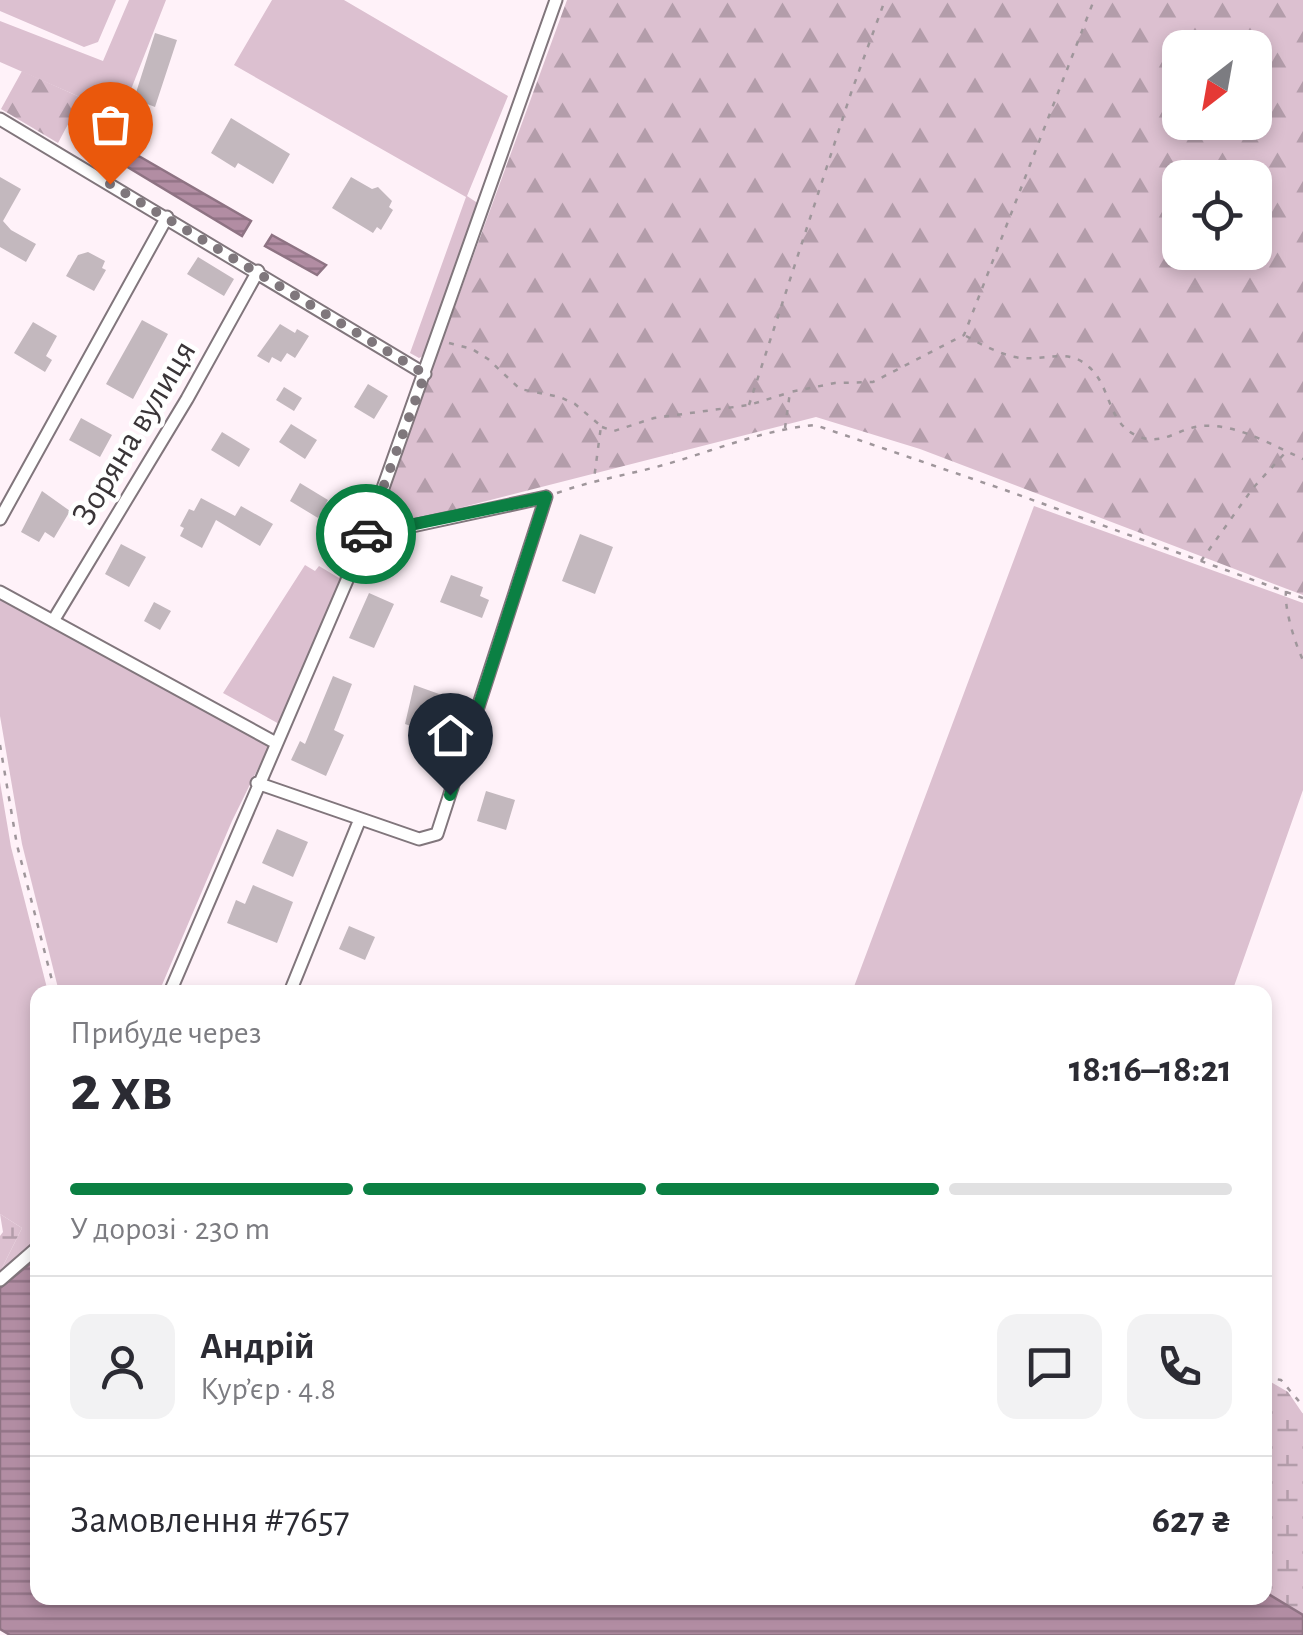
<!DOCTYPE html>
<html lang="uk">
<meta charset="utf-8">
<style>
body{margin:0;font-family:"Alegreya Sans",sans-serif;background:#f2f2f3;color:#2b2b33;height:100vh;display:flex;flex-direction:column;font-size:38px;white-space:nowrap}
*{box-sizing:border-box;margin:0}
p{font-size:32px;color:#7c7c81}
.icon{flex:none;width:55px;height:55px;fill:none;stroke:currentColor;stroke-width:2;stroke-linecap:round;stroke-linejoin:round}
.map{position:relative;flex:1;overflow:hidden}
.details{position:absolute;left:30px;top:985px;width:1242px;height:620px;display:flex;flex-direction:column;background:#fff;border-radius:20px;box-shadow:0 5px 15px #0003}
.details>*{flex:none}
.needle{width:65px;rotate:211deg}
.controls{position:absolute;left:1162px;top:30px;display:grid;gap:20px}
.controls a{display:grid;place-items:center;width:110px;height:110px;border-radius:20px;background:#fff;box-shadow:0 5px 15px #0003;font-size:50px}
.pin{position:absolute;display:grid;place-items:center;width:85px;height:85px;color:#fff;margin:-102px -42px;border-radius:50% 50% 50% 0;rotate:-45deg;box-shadow:0 0 10px #0007}
.pin .icon{rotate:45deg}
.courier{position:absolute;display:grid;place-items:center;width:100px;height:100px;margin:-50px;border:8px solid #0b8043;border-radius:50%;background:#fff;color:#222;box-shadow:0 2px 12px #0007}
.overview em{font-style:normal;font-weight:700}
.overview div{display:flex;flex-direction:column-reverse}
.overview{display:flex;align-items:center;justify-content:space-between;height:170px;padding:0 40px}
h1{font-size:65px;font-weight:700;line-height:75px}
.bar{display:grid;grid-template-columns:repeat(4,1fr);gap:15px 10px;align-content:center;height:120px;padding:0 40px}
.bar i{height:12px;border-radius:8px;background:#e1e1e2}
.bar .selected{background:#0b8043}
.bar p{grid-column:span 4}
.line{display:flex;align-items:center;gap:25px;padding:0 40px;border-top:2px solid #e1e1e2}
.line div{flex:1}
.round{display:grid;place-items:center;flex:none;width:105px;height:105px;border-radius:20px;background:#f2f2f3}
.map>svg:first-child{display:block}
</style>
<div class="map">
<svg width="1303" height="1635" viewBox="0 0 1303 1635">
<defs>
<pattern id="forest-firs" width="22" height="20" patternUnits="userSpaceOnUse" patternTransform="scale(2.5)"><rect width="22" height="20" fill="#dcc0d0"/><path d="M5 1l3.5 6h-7zM16 11l3.5 6h-7z" fill="#b39daa"/></pattern>
<pattern id="wetland-marsh" width="20" height="14" patternUnits="userSpaceOnUse" patternTransform="scale(2.5)"><rect width="20" height="14" fill="#dcc0d0"/><path d="M1 5h8M5 5V1M11 12h8M15 12V8" fill="none" stroke="#b39daa"/></pattern>
<pattern id="water-rules" width="6" height="5" patternUnits="userSpaceOnUse" patternTransform="scale(2.5)"><rect width="6" height="5" fill="#b28da3"/><path d="M0 2.5h6" fill="none" stroke="#927486"/></pattern>
</defs>
<rect width="100%" height="100%" fill="#fff2f9"/>
<path fill="#dcc0d0" d="M0,0H116L98,42L84,47L0,11Z
M129,0H166L121,115L0,62V21L103,61Z
M272,0H344L508,96L467,196L479,204L425,355L419,358L410,353L466,197L234,65Z
M1034,506L1303,603V790L1232,992H852Z
M351,549H354L281,725L223,693L305,565L315,571L319,566L339,578Z
M0,598L269,746L232,821L159,992H59L22,844L0,716Z
M0,782L11,847L48,992H38L37,1239L0,1272L22,1228L0,1214Z"/>
<path fill="url(#forest-firs)" fill-rule="evenodd" d="M567,0H1303V595L920,449L816,417L373,530ZM1180,48H1255V122H1180ZM1180,178H1255V252H1180Z
M22,71L82,98L58,143L1,109Z"/>
<path fill="url(#wetland-marsh)" d="M0,1214L22,1228L0,1272V1236L3,1232Z
M1269,1381L1288,1392L1303,1414V1635L1265,1598V1382Z"/>
<path fill="url(#water-rules)" stroke="#8e7383" stroke-width="2.5" d="M118,144L251,221L242,236L111,157Z
M272,235L326,265L317,275L265,246Z
M37,1258L38,1598H1265V1592L1303,1615V1635H10L0,1629V1288Z"/>
<path fill="#c3b8be" d="M155,33L177,40L155,107L134,99Z
M231,118L290,154L273,184L238,163L235,168L211,153Z
M0,177L21,189L3,221L11,230L36,244L26,262L0,247Z
M351,177L372,189L378,187L392,201L389,207L393,210L381,230L377,227L373,233L332,208Z
M88,252L105,261L102,268L106,270L94,291L66,276L78,255Z
M198,257L234,279L224,296L187,274Z
M142,320L168,334L133,399L106,384Z
M33,322L57,336L46,356L52,360L45,372L14,353Z
M280,324L295,333L297,329L309,336L295,358L287,353L281,362L272,357L269,363L257,356Z
M368,384L388,396L374,419L354,407Z
M284,387L302,398L294,411L276,400Z
M81,418L112,435L100,457L69,440Z
M291,424L317,440L305,459L279,442Z
M222,432L250,449L239,467L211,450Z
M300,483L328,500L318,518L290,501Z
M42,491L70,511L54,538L45,532L39,542L21,532Z
M201,498L235,516L241,506L273,524L260,546L216,520L202,548L180,536L184,528L180,526L189,509L194,511Z
M580,534L613,547L595,594L562,581Z
M121,544L146,557L129,587L105,574Z
M451,575L483,587L480,596L489,600L482,618L440,602Z
M369,593L394,604L374,648L349,638Z
M154,602L171,611L160,630L144,621Z
M333,676L352,684L334,730L344,735L326,776L291,760L300,741L305,744Z
M414,685L453,699L446,720L440,718L434,734L405,724Z
M486,791L515,800L506,830L477,821Z
M277,829L308,842L293,877L262,863Z
M253,885L293,902L277,943L227,923L236,900L245,904Z
M349,926L375,937L365,960L339,949Z"/>
<g fill="none" stroke-linecap="round" stroke-linejoin="round">
<g stroke="#81767c" stroke-width="15">
<path id="street" d="M0,119L425,374
M0,519L167,217
M366,536L546,497
M0,592L276,743
M53,621L187,399L258,271
M257,783L419,839L437,834L546,497
M170,992L366,536L556,0
M290,992L360,819
M0,1280L38,1247"/>
</g>
<path stroke="#9f969b" stroke-width="2.5" stroke-dasharray="5 8" stroke-linecap="butt" d="M966,336C982,345 998,353 1015,357C1041,363 1067,346 1089,367C1113,388 1106,427 1143,438C1165,444 1180,428 1201,426C1236,423 1272,445 1303,459
M449,343L472,349L488,359L520,389L560,397L575,404L601,426L594,479
M749,405L851,93L885,0
M602,427L614,431L654,418L749,405L788,393
M785,428L790,392L835,383L873,382L964,335L1094,0
M557,493C590,481 622,476 656,467C709,453 760,430 815,425L1005,490L1303,598
M1201,561L1253,488L1285,453
M1286,591C1284,608 1295,644 1303,660
M0,745L17,845L55,992
M1265,1377L1281,1380L1303,1406"/>
<use href="#street" stroke="#fff" stroke-width="11"/>
</g>
<g fill="none" stroke-linecap="round" stroke-linejoin="round">
<path stroke="#7f777c" stroke-width="10" stroke-dasharray="0 18" d="M110,184L425,374L366,534"/>
<path stroke="#0b8043" stroke-width="12" d="M366,534L546,497L450,795"/>
</g>
<g text-anchor="middle" stroke-width="9" stroke-linejoin="round" paint-order="stroke">
<g font-size="35" fill="#3a3538" stroke="#fff">
<text transform="translate(133 432) rotate(-59)" y="12">Зоряна вулиця</text>
</g>
</g>
</svg>
<div class="controls">
<a><svg class="needle" viewBox="-14 -14 28 28"><path d="M0-13l5 13h-10z" fill="#e53935"/><path d="M0 13l5-13h-10z" fill="#7c7c81"/></svg></a>
<a><svg class="icon" aria-label="locate" viewBox="0 0 24 24"><circle cx="12" cy="12" r="6"/><path d="M12 2v4M12 18v4M2 12h4M18 12h4"/></svg></a>
</div>
<div class="pin" style="left:110px;top:184px;background:#ea580c"><svg class="icon" aria-label="bag" viewBox="0 0 24 24"><path d="M5 8h14l-1 12H6zM9 8a3 3 0 0 1 6 0"/></svg></div>
<div class="pin" style="left:450px;top:795px;background:#1f2937"><svg class="icon" aria-label="home" viewBox="0 0 24 24"><path d="M3 11l9-7 9 7M6 9v11h12V9"/></svg></div>
<div class="courier" style="left:366px;top:534px"><svg class="icon" aria-label="car" viewBox="0 0 24 24"><path d="M5 17H2v-5l4-1 3-4h7l3 4 3 1v5h-3M9 17h6M6 11h13"/><circle cx="7" cy="17" r="2"/><circle cx="17" cy="17" r="2"/></svg></div>
<section class="details">
<div class="overview"><div><h1>2 хв</h1><p>Прибуде через</p></div><em>18:16–18:21</em></div>
<div class="bar"><i class="selected"></i><i class="selected"></i><i class="selected"></i><i></i><p>У дорозі · 230 m</p></div>
<div class="line" style="height:180px"><a class="round"><svg class="icon" aria-label="person" viewBox="0 0 24 24"><circle cx="12" cy="8" r="4"/><path d="M4 21q1-7 8-7t8 7"/></svg></a><div><b>Андрій</b><p>Кур’єр · 4.8</p></div><a class="round"><svg class="icon" aria-label="chat" viewBox="0 0 24 24"><path d="M4 5h16v11H9l-5 4z"/></svg></a><a class="round"><svg class="icon" aria-label="phone" viewBox="0 0 24 24"><path d="M5 4h4l2 5-3 2q2 4 5 5l2-3 5 2v4C11 20 4 13 5 4z"/></svg></a></div>
<div class="line" style="height:130px"><div>Замовлення #7657</div><b>627 ₴</b></div>
</section>
</div>
